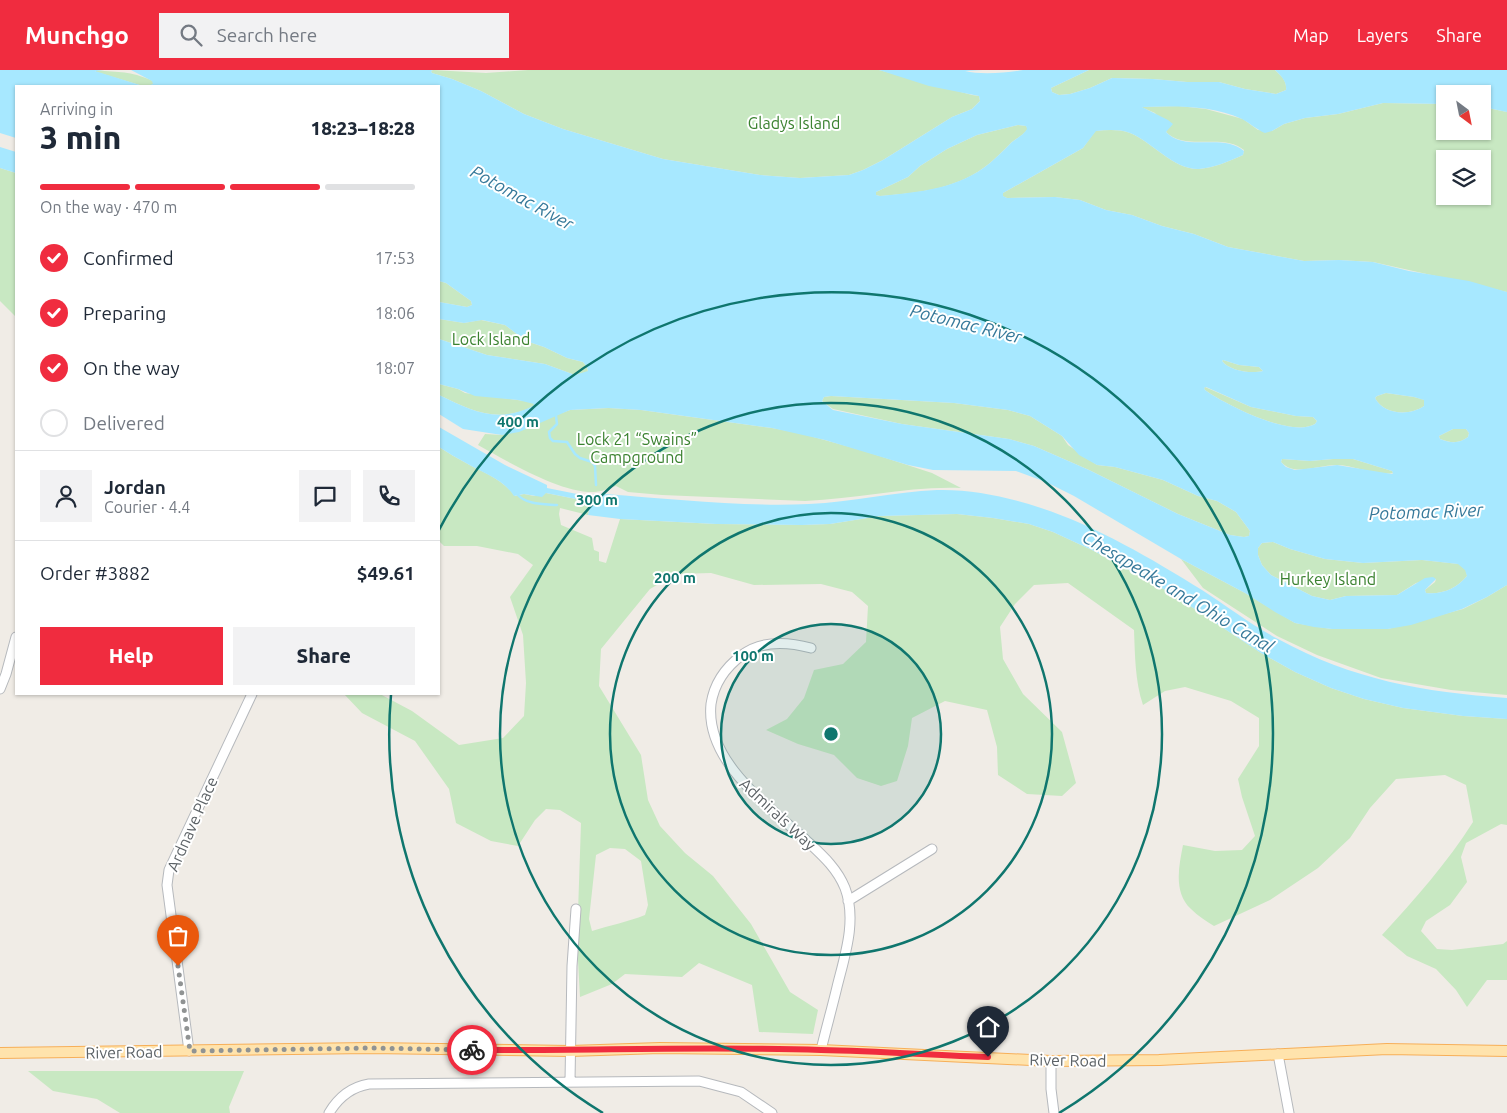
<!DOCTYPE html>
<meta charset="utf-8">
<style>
body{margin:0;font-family:Ubuntu,sans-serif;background:#f2f2f3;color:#1f2937;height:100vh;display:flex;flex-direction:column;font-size:19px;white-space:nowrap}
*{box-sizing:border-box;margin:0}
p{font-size:16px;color:#747a83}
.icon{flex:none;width:28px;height:28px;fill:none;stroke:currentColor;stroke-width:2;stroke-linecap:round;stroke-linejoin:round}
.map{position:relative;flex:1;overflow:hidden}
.sheet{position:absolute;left:15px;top:15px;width:425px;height:610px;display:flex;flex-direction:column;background:#fff;border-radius:0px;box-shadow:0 1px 4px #0004}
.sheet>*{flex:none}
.needle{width:32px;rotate:148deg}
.controls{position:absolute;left:1436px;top:15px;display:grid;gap:10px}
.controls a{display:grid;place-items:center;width:55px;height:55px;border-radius:0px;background:#fff;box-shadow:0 1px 4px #0004;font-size:25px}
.pin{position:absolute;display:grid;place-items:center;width:42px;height:42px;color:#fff;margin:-51px -21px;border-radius:50% 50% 50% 0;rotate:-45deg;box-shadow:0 0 5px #0007}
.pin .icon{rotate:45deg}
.courier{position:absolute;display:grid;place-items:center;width:50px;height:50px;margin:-25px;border:4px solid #f02c3f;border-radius:50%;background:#fff;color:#222;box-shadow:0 1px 6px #0007}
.head em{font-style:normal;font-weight:800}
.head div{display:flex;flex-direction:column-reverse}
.head{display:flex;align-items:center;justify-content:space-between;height:85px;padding:0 25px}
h1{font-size:32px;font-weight:800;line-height:38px}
.bar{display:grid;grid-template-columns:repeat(4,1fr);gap:8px 5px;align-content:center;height:60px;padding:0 25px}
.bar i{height:6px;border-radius:4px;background:#e0e1e3}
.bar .on{background:#f02c3f}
.bar p{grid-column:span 4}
.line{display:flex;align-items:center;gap:12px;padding:0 25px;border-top:1px solid #e0e1e3}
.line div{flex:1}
.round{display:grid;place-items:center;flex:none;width:52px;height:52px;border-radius:0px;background:#f2f2f3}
ol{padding:0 25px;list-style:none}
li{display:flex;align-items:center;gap:15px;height:55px}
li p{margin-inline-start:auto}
li .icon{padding:5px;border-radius:50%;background:#f02c3f;color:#fff;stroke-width:4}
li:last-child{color:#747a83}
li i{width:28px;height:28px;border:2px solid #e0e1e3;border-radius:50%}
.action{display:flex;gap:10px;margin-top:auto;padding:10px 25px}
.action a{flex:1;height:58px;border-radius:0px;background:#f02c3f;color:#fff;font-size:20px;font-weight:800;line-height:58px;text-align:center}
.action a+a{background:#f2f2f3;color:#1f2937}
header{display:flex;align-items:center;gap:30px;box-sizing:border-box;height:70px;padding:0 25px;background:#f02c3f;color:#fff}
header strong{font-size:24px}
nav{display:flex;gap:28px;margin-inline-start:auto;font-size:18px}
.search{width:350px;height:45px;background:#f2f2f3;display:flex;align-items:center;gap:12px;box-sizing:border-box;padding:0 18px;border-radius:0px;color:#747a83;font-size:19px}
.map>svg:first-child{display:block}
</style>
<header>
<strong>Munchgo</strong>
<div class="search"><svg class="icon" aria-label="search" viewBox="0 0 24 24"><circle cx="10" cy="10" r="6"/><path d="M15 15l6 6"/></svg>Search here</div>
<nav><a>Map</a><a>Layers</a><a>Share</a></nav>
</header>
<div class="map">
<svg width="1507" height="1043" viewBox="0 0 1507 1043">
<rect width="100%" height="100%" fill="#f0ece6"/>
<path fill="#c8e8c2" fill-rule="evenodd" d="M96,0C121,3 128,0 153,11V14L150,16H143L96,2Z
M433,0L486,3L528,0H879L972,25L979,26L980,31L972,39L952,47L883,90L863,100L849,105L800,108L760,105L663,89L563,59L524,44L481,21L452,9L432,3L431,1Z
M1089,0H1275C1281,6 1287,10 1286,20L1276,24L1245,19L1219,12H1187L1153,9L1112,8L1090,18L1070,24L1059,25L1052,22L1051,18Z
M1383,33L1445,34V61H1482L1483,37L1507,42V222L1373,192L1339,190L1304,191L1228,177L1194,164L1162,156L1132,145L1106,140L1080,130L1055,127L1007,128L1002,126L1003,123L1083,78L1095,61C1107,60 1119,59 1130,63C1152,72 1174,100 1199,99C1213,98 1230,91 1243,85L1244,80C1223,62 1187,82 1166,62L1167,60L1155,43L1141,37L1179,36L1206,39L1243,49L1258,60L1272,61L1284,54L1305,48L1338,44ZM1445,89H1482V126H1445Z
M1018,55L1026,56L1028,59C1024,65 1015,69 1010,74C1004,80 997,87 990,93C959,119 919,123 880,126L876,125V122L908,107L920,96L947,79L977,65Z
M0,98L16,103V247L0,231Z
M439,211L446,213L471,231L472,235L467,237L439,232Z
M439,249L464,253L481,250L505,255L526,271L544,277L567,288L583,292L587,297L588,302L575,305L545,294L487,285L439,269Z
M1223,290L1239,295L1259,297L1263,301C1251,304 1230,301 1222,291Z
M439,314L458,319L465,323L532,332L534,334V336C497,354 472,341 439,325Z
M1205,317L1251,337L1296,346L1313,347L1317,351L1315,354C1291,368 1226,335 1205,320L1204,318Z
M1386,323L1414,327L1425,330L1424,336C1410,346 1384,345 1375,328L1377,326Z
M831,326L954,333L1008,340L1030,346L1062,366L1068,375L1097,395L1115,397L1163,410L1198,426L1217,431L1236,442L1250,461L1249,466L1244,467L1230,465L1178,444L1089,400L1034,376L1009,369L902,354L833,339L822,331L824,327Z
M609,338L641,340L684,346L772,358L799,363L861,380L932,403L961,418C908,416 858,429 805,431L662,425L628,422L616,416C609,418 601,422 594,422C560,423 507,391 478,375L485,364L502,365L570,340Z
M1453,359H1466L1469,363L1468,367C1459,374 1451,373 1440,369L1439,366Z
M439,377C448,383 457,388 466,393C484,403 502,409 515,426L524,424L534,426L546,423L591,432L588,445L560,438L559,444L561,455L592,468L594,480L599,482V491L606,493L620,449L716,454L802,455L830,454L880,446L957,444L993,448L1029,454L1053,462L1094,481L1135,503L1169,522L1261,583L1295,602L1331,618L1364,629L1403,638L1463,646L1507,649V755L1501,754L1466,773L1461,787L1467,812L1450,835L1426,851L1421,861L1437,879L1452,880L1503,874L1507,871V910H1487L1467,937L1456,920L1436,899L1407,886L1382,865C1415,829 1447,793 1473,752L1466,715L1445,705L1396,709L1370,738L1350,768L1318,798L1270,830L1214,856C1206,851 1198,846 1191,839C1173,822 1179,796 1183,775L1215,781L1242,780L1255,766L1242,727L1238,709L1259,676V648L1231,631L1185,617L1165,621L1143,635C1135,611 1135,585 1134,560L1068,513L1034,515L1015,534L1000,557L1003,589L1023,624L1062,662L1076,713L1062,726L1027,724L998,705L997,677L987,640L945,631L912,648L908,676L897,711L881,716L857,708L834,685L798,674L766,660L787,649L804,628L814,600L843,594L866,572L868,536L852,522L821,514L754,515L711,503L676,504L650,519L601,579L599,616L641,685L648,730L660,756L685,783L713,806L751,854L790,922L818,940L813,964L759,962L752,915L699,893L682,907L625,904L612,914L580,927L577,872L581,753L560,740L546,739L535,750L518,776L491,771L456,753L449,719L415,671L362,643L344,624H380L412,641L459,675L503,668L524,646L526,613L523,565L510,527L533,495L518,484L477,476H444L439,471ZM610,778L625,779L641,791L648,835L645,845C628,852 610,855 592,861L589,849L596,785Z
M1282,389L1310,391L1333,389H1353L1392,401L1393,403C1375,406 1354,395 1336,395C1317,395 1295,407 1281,392Z
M1273,472L1290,479L1325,489L1363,493L1422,490L1459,494L1466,500L1467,506C1457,518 1442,525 1426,523L1425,520L1435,512L1436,509L1416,513L1397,525L1346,526L1330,530L1312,526L1271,505L1262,495L1258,485V478L1262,473Z
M1181,489L1245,523L1295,553L1331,559H1388L1463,539L1487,527L1507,515V625L1451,620L1381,608L1317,585L1277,566L1203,518Z
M28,1001H244L229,1037L230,1043H120L97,1029L53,1021Z"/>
<path fill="#a7e8ff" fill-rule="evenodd" d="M0,0H104L95,1L143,16H16V68L0,63Z
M131,0H433L431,1L432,3L452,9L481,21L524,44L563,59L663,89L760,105L800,108L849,105L863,100L883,90L952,47L972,39L980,31L979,26L929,16L879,0H983L965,1C980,5 1007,3 1023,0C1042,0 1069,0 1089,0L1051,18L1052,22L1059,25L1070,24L1090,18L1112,8L1153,9L1187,12H1219L1245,19L1276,24L1286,20C1287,11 1281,6 1275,0H1507V42L1483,37L1482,24H1445V34L1383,33L1338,44L1305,48L1284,54L1272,61L1265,63C1257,60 1250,53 1242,49C1212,35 1175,36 1142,37L1168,50L1173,54L1166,62C1186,83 1223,62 1244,81L1243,85C1230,91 1213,98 1199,99C1174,100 1152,72 1130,63C1119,59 1107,60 1096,61L1083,78L1003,123V126L1007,128L1055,127L1080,130L1106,140L1132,145L1162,156L1194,164L1228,177L1304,191L1339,190L1373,192L1409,201L1469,211L1507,222V515L1487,527L1462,539L1411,555L1388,559H1332L1314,557L1295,553L1275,542L1245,523L1181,489L1074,426L1046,412L1016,401L933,400L908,395L825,370L772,358L641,340L608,338L570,340L519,362L502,365L463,359L439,344V325C472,341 497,354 533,336L534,334L518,330L475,326L458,319L439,314V269L487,285L545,294L575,305L588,301L587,297L583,292L567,288L544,277L526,271L505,255L482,250L464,253L439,249V232L467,237L472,235L471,231L446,213L439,211V16H147L153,14L152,11ZM1018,55L1026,56L1027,59C1024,65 1015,69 1010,74C1004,80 997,87 990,93C959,119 919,122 880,126L876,125V122L908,107L920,96L947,79L977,65ZM1223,290L1239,295L1259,297L1263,301C1251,304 1230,301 1222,291ZM1206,317L1251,337L1296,346L1313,347L1317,351L1315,354C1291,368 1226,335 1205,320L1204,318ZM1386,323L1414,327L1424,330V336C1410,346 1384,345 1375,328L1377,326ZM831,326L954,333L1008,340L1030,346L1062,366L1079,385L1097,395L1115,397L1163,410L1198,426L1217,431L1236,442L1250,461L1249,466L1244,467L1230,465L1178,444L1089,400L1034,376L1009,369L902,354L833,340L822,331L824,327ZM1453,359H1466L1469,363L1468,367C1459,374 1450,373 1440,369L1439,366ZM1282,389L1310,391L1333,389H1353L1392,401L1393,403L1392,404L1337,395L1295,400L1286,397L1281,392ZM1273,472L1290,479L1325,489L1363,493L1422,490L1458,494L1465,500L1467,506C1457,518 1442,525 1426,523L1425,520L1436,509L1433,507L1425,508L1397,525L1346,526L1330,530L1312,526L1271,505L1262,495L1258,485V478L1262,473Z
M0,77L16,82V103L0,98Z
M439,357L505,395L547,415V418L592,427L593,424H605C672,429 742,437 809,434C852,432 894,422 937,420C972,419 1008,427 1041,438C1096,456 1152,489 1202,520C1227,536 1251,555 1278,569C1353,610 1423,622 1507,628V649L1463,646L1403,638L1364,629L1331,618L1295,602L1261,583L1169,522L1135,503L1094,481L1053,462L1029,454L993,448L957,444L880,446L830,454L802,455L716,454L620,449L588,445L591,432L546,423L542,427L524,424L514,426C503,409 483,403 466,393C457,388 448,383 439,377Z"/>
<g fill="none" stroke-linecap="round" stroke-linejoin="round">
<path stroke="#a7e8ff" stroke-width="2.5" d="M556,346L557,354L549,362L550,368L553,371L567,372L575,384L580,388L592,392L595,396L596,415
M517,424C526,435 544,434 557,435"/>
<g stroke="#b6b9bd" stroke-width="11">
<path id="minor" d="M811,578C789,572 762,570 742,585C726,597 714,614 711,634C705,692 769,736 807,771C822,785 837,798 845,818C857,850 845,885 837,917C832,938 826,959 821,980
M0,619L6,604L16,567
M848,831L932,779
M189,981L167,815L169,800L252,624
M1278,984L1289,1043
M1051,991V1019L1054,1043
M570,1011L572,896L576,839
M329,1043C338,1028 351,1017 369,1014L699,1011L741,1022L772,1043"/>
</g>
<g stroke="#f7af58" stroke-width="12">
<path id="major" d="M0,983L370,978L570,981L660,978L821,980L1051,991L1159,990L1387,979L1507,981"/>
</g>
<use href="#minor" stroke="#fff" stroke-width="9"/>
<use href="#major" stroke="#ffe3ac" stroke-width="10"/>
</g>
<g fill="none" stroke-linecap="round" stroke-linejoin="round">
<path stroke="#909393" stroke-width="5" stroke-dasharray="0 9" d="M178,896L190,981L370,978L472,980"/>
<path stroke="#f02c3f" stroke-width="6" d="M472,980C588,981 705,976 821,980C877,981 932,985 988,987"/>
</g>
<circle cx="831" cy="664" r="110" fill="#0f766e" fill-opacity=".12"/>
<g fill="none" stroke="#0f766e" stroke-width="2.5">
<circle cx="831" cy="664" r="110"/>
<circle cx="831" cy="664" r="221"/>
<circle cx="831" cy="664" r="331"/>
<path d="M603 1043A442 442 0 0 1 391 625M439 460A442 442 0 1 1 1059 1043"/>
</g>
<g text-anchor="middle" stroke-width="4" stroke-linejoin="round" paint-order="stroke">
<g font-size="16" fill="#3b8230" stroke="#fff">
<text x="794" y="59">Gladys Island</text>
<text x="491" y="275">Lock Island</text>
<text x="637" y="375">Lock 21 “Swains”<tspan x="637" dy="18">Campground</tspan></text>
<text x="1328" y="515">Hurkey Island</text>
</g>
<g font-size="16" fill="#5d6367" stroke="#fff">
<text transform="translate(778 744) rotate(43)" y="6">Admirals Way</text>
<text transform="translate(192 754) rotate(-66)" y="6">Ardnave Place</text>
<text transform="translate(124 982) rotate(-1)" y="6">River Road</text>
<text transform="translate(1068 990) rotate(1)" y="6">River Road</text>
</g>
<g font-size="18" font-style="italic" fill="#36799a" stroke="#fff">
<text transform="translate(522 128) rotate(29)" y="6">Potomac River</text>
<text transform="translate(966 254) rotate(14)" y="6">Potomac River</text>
<text transform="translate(1426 442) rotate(-2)" y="6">Potomac River</text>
<text transform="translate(1178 522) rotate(31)" y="6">Chesapeake and Ohio Canal</text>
</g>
</g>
<circle cx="831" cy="664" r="8" fill="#0f766e" stroke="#fff" stroke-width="2.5"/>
<g font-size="15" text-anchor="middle" font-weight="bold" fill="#0f766e" stroke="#fff" stroke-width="4" stroke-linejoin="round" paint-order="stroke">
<text x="518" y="357">400 m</text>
<text x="597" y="435">300 m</text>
<text x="675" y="513">200 m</text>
<text x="753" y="591">100 m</text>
</g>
</svg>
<div class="controls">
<a><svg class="needle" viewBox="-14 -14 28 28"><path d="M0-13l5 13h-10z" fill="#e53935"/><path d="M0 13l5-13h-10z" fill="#747a83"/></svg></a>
<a><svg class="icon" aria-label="layers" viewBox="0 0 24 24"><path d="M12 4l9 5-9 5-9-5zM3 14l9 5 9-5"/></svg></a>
</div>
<div class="pin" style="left:178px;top:896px;background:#ea580c"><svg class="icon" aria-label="bag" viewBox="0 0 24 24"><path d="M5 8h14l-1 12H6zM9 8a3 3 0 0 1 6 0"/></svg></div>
<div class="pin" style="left:988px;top:987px;background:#1f2937"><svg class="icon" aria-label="home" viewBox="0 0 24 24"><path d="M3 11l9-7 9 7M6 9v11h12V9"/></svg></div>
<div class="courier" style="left:472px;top:980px"><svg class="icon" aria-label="bike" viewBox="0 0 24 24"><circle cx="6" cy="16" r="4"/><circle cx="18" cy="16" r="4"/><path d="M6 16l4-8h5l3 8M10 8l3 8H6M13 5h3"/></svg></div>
<section class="sheet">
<div class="head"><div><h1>3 min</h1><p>Arriving in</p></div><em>18:23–18:28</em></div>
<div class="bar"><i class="on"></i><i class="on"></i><i class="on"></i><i></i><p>On the way · 470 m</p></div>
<ol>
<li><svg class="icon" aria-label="check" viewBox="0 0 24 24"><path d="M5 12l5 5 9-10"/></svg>Confirmed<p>17:53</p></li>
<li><svg class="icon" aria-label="check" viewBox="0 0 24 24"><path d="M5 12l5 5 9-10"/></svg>Preparing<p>18:06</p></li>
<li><svg class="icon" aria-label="check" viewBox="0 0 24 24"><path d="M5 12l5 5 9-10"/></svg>On the way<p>18:07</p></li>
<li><i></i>Delivered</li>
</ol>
<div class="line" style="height:90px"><a class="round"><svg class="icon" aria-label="person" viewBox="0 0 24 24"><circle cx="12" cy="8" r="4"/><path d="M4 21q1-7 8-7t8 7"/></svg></a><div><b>Jordan</b><p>Courier · 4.4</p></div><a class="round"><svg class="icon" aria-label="chat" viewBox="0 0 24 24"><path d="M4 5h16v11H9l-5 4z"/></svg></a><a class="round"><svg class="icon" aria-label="phone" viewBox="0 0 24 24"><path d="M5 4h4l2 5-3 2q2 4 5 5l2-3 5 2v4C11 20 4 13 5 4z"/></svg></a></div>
<div class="line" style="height:65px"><div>Order #3882</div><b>$49.61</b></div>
<div class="action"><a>Help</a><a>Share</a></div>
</section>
</div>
